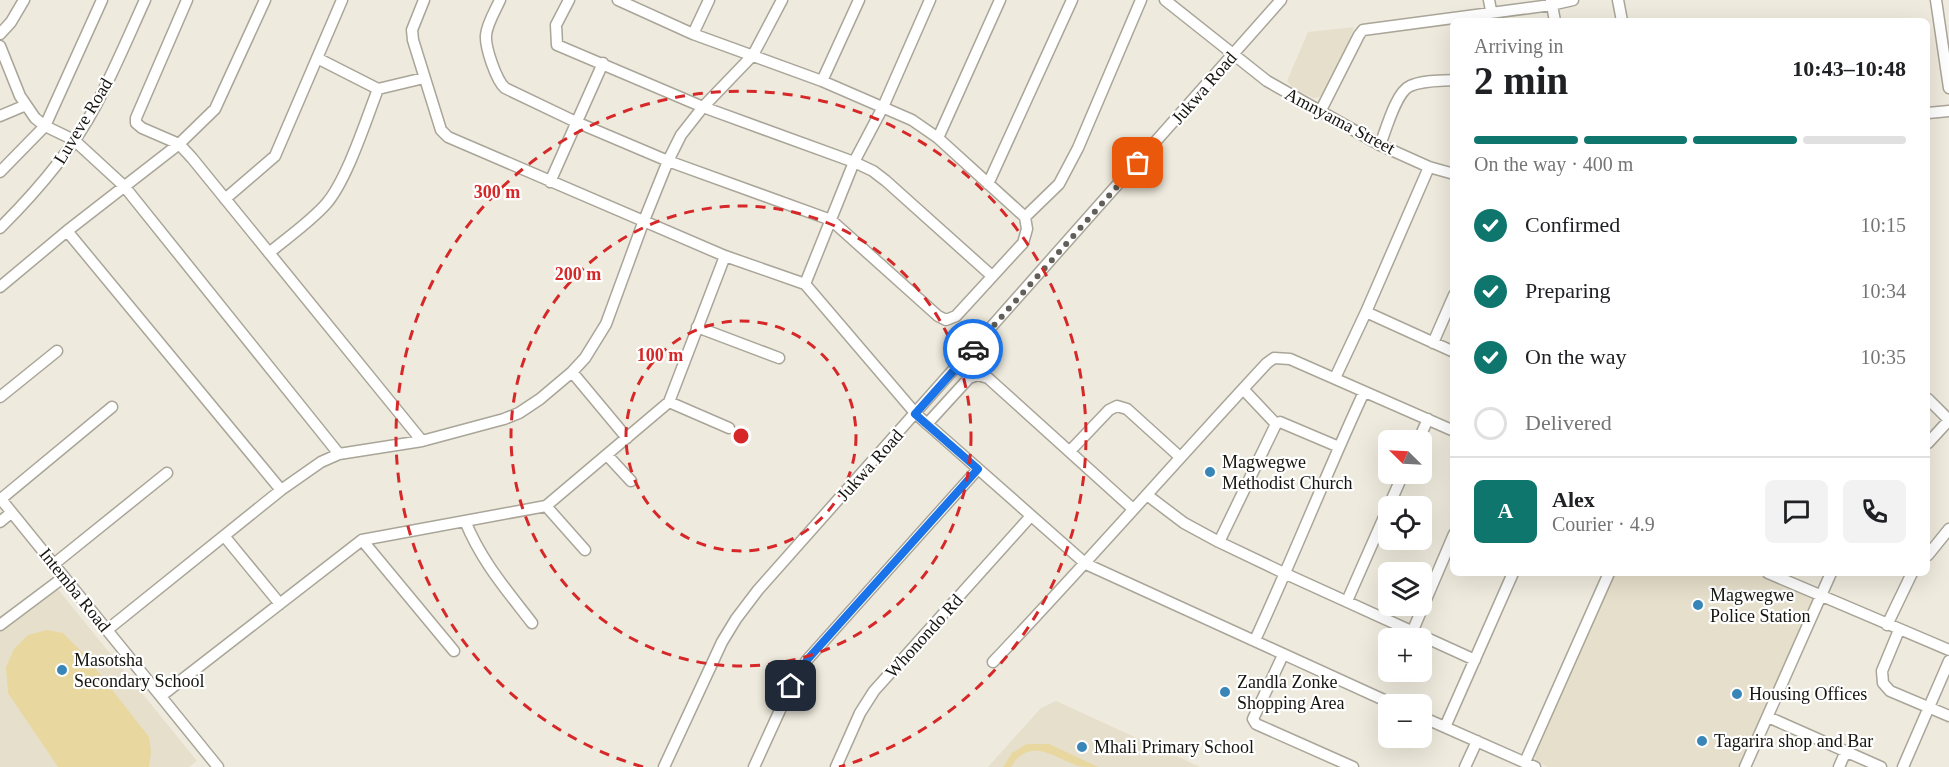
<!DOCTYPE html>
<meta charset="utf-8">
<style>
body{margin:0;font-family:Georgia,serif;background:#f2f2f2;color:#202124;height:100vh;display:flex;flex-direction:column;font-size:22px;white-space:nowrap}
*{box-sizing:border-box;margin:0}
p{font-size:20px;color:#757577}
.icon{flex:none;width:33px;height:33px;fill:none;stroke:currentColor;stroke-width:2;stroke-linecap:round;stroke-linejoin:round}
.map{position:relative;flex:1;overflow:hidden}
.drawer{position:absolute;left:1450px;top:18px;width:480px;height:558px;display:flex;flex-direction:column;background:#fff;border-radius:9px;box-shadow:0 6px 24px #0002}
.drawer>*{flex:none}
.needle{width:39px;rotate:294deg}
.controls{position:absolute;left:1378px;top:430px;display:grid;gap:12px}
.controls a{display:grid;place-items:center;width:54px;height:54px;border-radius:9px;background:#fff;box-shadow:0 6px 24px #0002;font-size:30px}
.pin{position:absolute;display:grid;place-items:center;width:51px;height:51px;color:#fff;margin:-26px;border-radius:12px;box-shadow:0 3px 9px #0006}
.courier{position:absolute;display:grid;place-items:center;width:60px;height:60px;margin:-30px;border:4px solid #1a73e8;border-radius:50%;background:#fff;color:#222;box-shadow:0 2px 8px #0007}
.overview em{font-style:normal;font-weight:700}
.overview div{display:flex;flex-direction:column-reverse}
.overview{display:flex;align-items:center;justify-content:space-between;height:102px;padding:0 24px}
h1{font-size:39px;font-weight:700;line-height:45px}
.bar{display:grid;grid-template-columns:repeat(4,1fr);gap:9px 6px;align-content:center;height:72px;padding:0 24px}
.bar i{height:8px;border-radius:4px;background:#e0e0e0}
.bar .current{background:#0f766e}
.bar p{grid-column:span 4}
.line{display:flex;align-items:center;gap:15px;padding:0 24px;border-top:2px solid #e0e0e0}
.line div{flex:1}
.round{display:grid;place-items:center;flex:none;width:63px;height:63px;border-radius:9px;background:#f2f2f2}
ol{padding:0 24px;list-style:none}
li{display:flex;align-items:center;gap:18px;height:66px}
li p{margin-inline-start:auto}
li .icon{padding:6px;border-radius:50%;background:#0f766e;color:#fff;stroke-width:4}
li:last-child{color:#757577}
li i{width:33px;height:33px;border:3px solid #e0e0e0;border-radius:50%}
.map>svg:first-child{display:block}
</style>
<div class="map">
<svg width="1949" height="767" viewBox="0 0 1949 767">
<rect width="100%" height="100%" fill="#eeeadd"/>
<path fill="#e6dfcb" d="M1354,27L1346,49L1324,96L1314,98L1295,90L1287,81L1308,32Z
M1613,573H1760L1815,598L1741,767H1548L1537,762L1533,753Z
M57,588L197,761L189,767H0V631Z
M1056,701L1200,767H988L1041,708Z"/>
<path fill="#e9d7a0" d="M47,630L63,633L85,655L149,737L151,752L149,767H58L8,693L6,667L14,649L28,635Z
M1027,744H1049L1098,767C1091,767 1084,767 1078,766C1054,757 1029,736 1011,767H1003L1012,753Z"/>
<g fill="none" stroke-linecap="round" stroke-linejoin="round">
<g stroke="#a9a598" stroke-width="13">
<path id="minor" d="M187,0L136,118V123L142,128L179,144L192,158L422,441
M424,0L412,30L413,40L441,130L448,137L725,256L805,284L916,414L1086,564L1395,705
M500,0C495,11 487,24 486,35C485,47 496,80 505,88L576,122L668,161L831,220L938,316L946,320L956,316L1023,243L1027,229L1025,217L938,138L912,120L822,81L693,34L618,0
M569,0L556,25L557,45L703,107L854,162L873,171L886,181L992,276
M1165,0L1267,81L1380,145L1429,167L1454,174
M1489,0L1493,21
M1551,0L1555,21
M1618,0L1622,21
M1936,0L1949,88
M0,34L11,22L24,0
M693,34L709,0
M0,46L20,96L35,118L45,126L74,140L124,186L339,454
M317,58L378,89L424,78
M822,81L859,0
M1320,112L1359,35L1363,30L1551,5L1573,0
M1928,113L1949,111
M0,116L26,105
M938,138L1000,0
M1380,145C1386,130 1396,92 1410,86C1423,80 1440,81 1454,80
M0,172L45,126L102,0
M550,182L603,63
M988,184L1072,0
M225,199L275,156L342,0
M1025,217L1059,184L1078,148L1141,0
M0,228C37,191 72,151 96,105C114,71 129,35 145,0
M67,231L281,490
M269,253C288,237 310,222 326,204C347,180 366,120 378,89
M805,284L854,162L883,107L930,0
M0,287L67,231L179,144L215,109L265,0
M1366,312L1454,352
M697,327L779,358
M1433,343L1454,295
M572,372L627,438
M1335,378L1366,312L1429,167
M1243,389L1276,424
M0,397L57,351
M1928,399L1949,420L1928,443
M669,402L729,428
M927,424L969,378L978,375L988,378L1133,509
M1418,441L1428,419
M1070,451L1109,410L1117,406L1127,409L1180,457
M607,455L631,481
M1147,495L1184,523L1219,542L1286,574L1475,660
M0,498L218,767
M1,499L112,407
M546,506L585,550
M465,521C482,562 505,588 532,623
M0,522L11,513
M225,537L280,604
M362,540L454,651
M1219,542L1276,424L1280,422L1339,447
M1928,555L1949,529
M54,564L167,473
M1768,573L1949,650
M1347,601L1403,474
M0,625L64,577
M1887,625L1912,573
M107,630L281,490L321,462L339,454L422,441L504,419L519,413L540,399L572,372L585,358L606,324L643,223L668,161L681,135L703,107L753,55L782,0
M1413,630L1454,534
M1899,630L1882,671L1883,683L1890,691L1949,716
M1255,640C1293,558 1326,474 1364,392
M1283,655L1253,719L1256,724L1353,767
M993,662C1086,564 1175,462 1267,363L1274,358L1290,359L1454,431
M161,696L362,540L546,506L669,402L725,256
M1422,717L1535,767
M1768,717L1881,767
M1445,727L1513,573
M1525,762L1609,573
M664,767L722,642L736,619L758,590L1281,0
M754,767L791,686L807,660L978,469
M836,767L860,713L874,691L1030,517
M1465,767L1477,741
M1745,767L1831,573
M1839,767L1846,751
M1903,767L1949,661"/>
</g>
<use href="#minor" stroke="#fff" stroke-width="10"/>
</g>
<g fill="none" stroke-linecap="round" stroke-linejoin="round">
<path stroke="#615f57" stroke-width="6" stroke-dasharray="0 10.8" d="M973,349L1138,163"/>
<path stroke="#1a73e8" stroke-width="8" d="M791,686L807,660L978,469L915,414L973,349"/>
</g>
<g fill="none" stroke="#d62828" stroke-width="3" stroke-dasharray="10 8">
<circle cx="741" cy="436" r="115"/>
<circle cx="741" cy="436" r="230"/>
<path d="M643 767A345 345 0 1 1 839 767"/>
</g>
<g fill="#3886b8" stroke="#fff" stroke-width="2">
<circle cx="1210" cy="472" r="6"/>
<circle cx="1698" cy="605" r="6"/>
<circle cx="62" cy="670" r="6"/>
<circle cx="1225" cy="692" r="6"/>
<circle cx="1737" cy="694" r="6"/>
<circle cx="1702" cy="741" r="6"/>
<circle cx="1082" cy="747" r="6"/>
</g>
<g text-anchor="middle" stroke-width="4.5" stroke-linejoin="round" paint-order="stroke">
<g font-size="18" fill="#15140f" stroke="#fff">
<text transform="translate(1204 88) rotate(-49)" y="6">Jukwa Road</text>
<text transform="translate(83 121) rotate(-59)" y="6">Luveve Road</text>
<text transform="translate(1340 121) rotate(28)" y="6">Amnyama Street</text>
<text transform="translate(870 465) rotate(-48)" y="6">Jukwa Road</text>
<text transform="translate(75 590) rotate(51)" y="6">Intemba Road</text>
<text transform="translate(924 636) rotate(-48)" y="6">Whonondo Rd</text>
</g>
<g font-size="18" fill="#15140f" stroke="#fff" text-anchor="start">
<text x="1222" y="468">Magwegwe<tspan x="1222" dy="21">Methodist Church</tspan></text>
<text x="1710" y="601">Magwegwe<tspan x="1710" dy="21">Police Station</tspan></text>
<text x="74" y="666">Masotsha<tspan x="74" dy="21">Secondary School</tspan></text>
<text x="1237" y="688">Zandla Zonke<tspan x="1237" dy="21">Shopping Area</tspan></text>
<text x="1749" y="700">Housing Offices</text>
<text x="1714" y="747">Tagarira shop and Bar</text>
<text x="1094" y="753">Mhali Primary School</text>
</g>
</g>
<circle cx="741" cy="436" r="9" fill="#d62828" stroke="#fff" stroke-width="3"/>
<g font-size="18" text-anchor="middle" font-weight="bold" fill="#d62828" stroke="#fff" stroke-width="4.5" stroke-linejoin="round" paint-order="stroke">
<text x="497" y="198">300 m</text>
<text x="578" y="280">200 m</text>
<text x="660" y="361">100 m</text>
</g>
</svg>
<div class="controls">
<a><svg class="needle" viewBox="-14 -14 28 28"><path d="M0-13l5 13h-10z" fill="#e53935"/><path d="M0 13l5-13h-10z" fill="#757577"/></svg></a>
<a><svg class="icon" aria-label="locate" viewBox="0 0 24 24"><circle cx="12" cy="12" r="6"/><path d="M12 2v4M12 18v4M2 12h4M18 12h4"/></svg></a>
<a><svg class="icon" aria-label="layers" viewBox="0 0 24 24"><path d="M12 4l9 5-9 5-9-5zM3 14l9 5 9-5"/></svg></a>
<a>+</a>
<a>−</a>
</div>
<div class="pin" style="left:1138px;top:163px;background:#ea580c"><svg class="icon" aria-label="bag" viewBox="0 0 24 24"><path d="M5 8h14l-1 12H6zM9 8a3 3 0 0 1 6 0"/></svg></div>
<div class="pin" style="left:791px;top:686px;background:#1f2937"><svg class="icon" aria-label="home" viewBox="0 0 24 24"><path d="M3 11l9-7 9 7M6 9v11h12V9"/></svg></div>
<div class="courier" style="left:973px;top:349px"><svg class="icon" aria-label="car" viewBox="0 0 24 24"><path d="M5 17H2v-5l4-1 3-4h7l3 4 3 1v5h-3M9 17h6M6 11h13"/><circle cx="7" cy="17" r="2"/><circle cx="17" cy="17" r="2"/></svg></div>
<section class="drawer">
<div class="overview"><div><h1>2 min</h1><p>Arriving in</p></div><em>10:43–10:48</em></div>
<div class="bar"><i class="current"></i><i class="current"></i><i class="current"></i><i></i><p>On the way · 400 m</p></div>
<ol>
<li><svg class="icon" aria-label="check" viewBox="0 0 24 24"><path d="M5 12l5 5 9-10"/></svg>Confirmed<p>10:15</p></li>
<li><svg class="icon" aria-label="check" viewBox="0 0 24 24"><path d="M5 12l5 5 9-10"/></svg>Preparing<p>10:34</p></li>
<li><svg class="icon" aria-label="check" viewBox="0 0 24 24"><path d="M5 12l5 5 9-10"/></svg>On the way<p>10:35</p></li>
<li><i></i>Delivered</li>
</ol>
<div class="line" style="height:108px"><b class="round" style="background:#0f766e;color:#fff">A</b><div><b>Alex</b><p>Courier · 4.9</p></div><a class="round"><svg class="icon" aria-label="chat" viewBox="0 0 24 24"><path d="M4 5h16v11H9l-5 4z"/></svg></a><a class="round"><svg class="icon" aria-label="phone" viewBox="0 0 24 24"><path d="M5 4h4l2 5-3 2q2 4 5 5l2-3 5 2v4C11 20 4 13 5 4z"/></svg></a></div>
</section>
</div>
